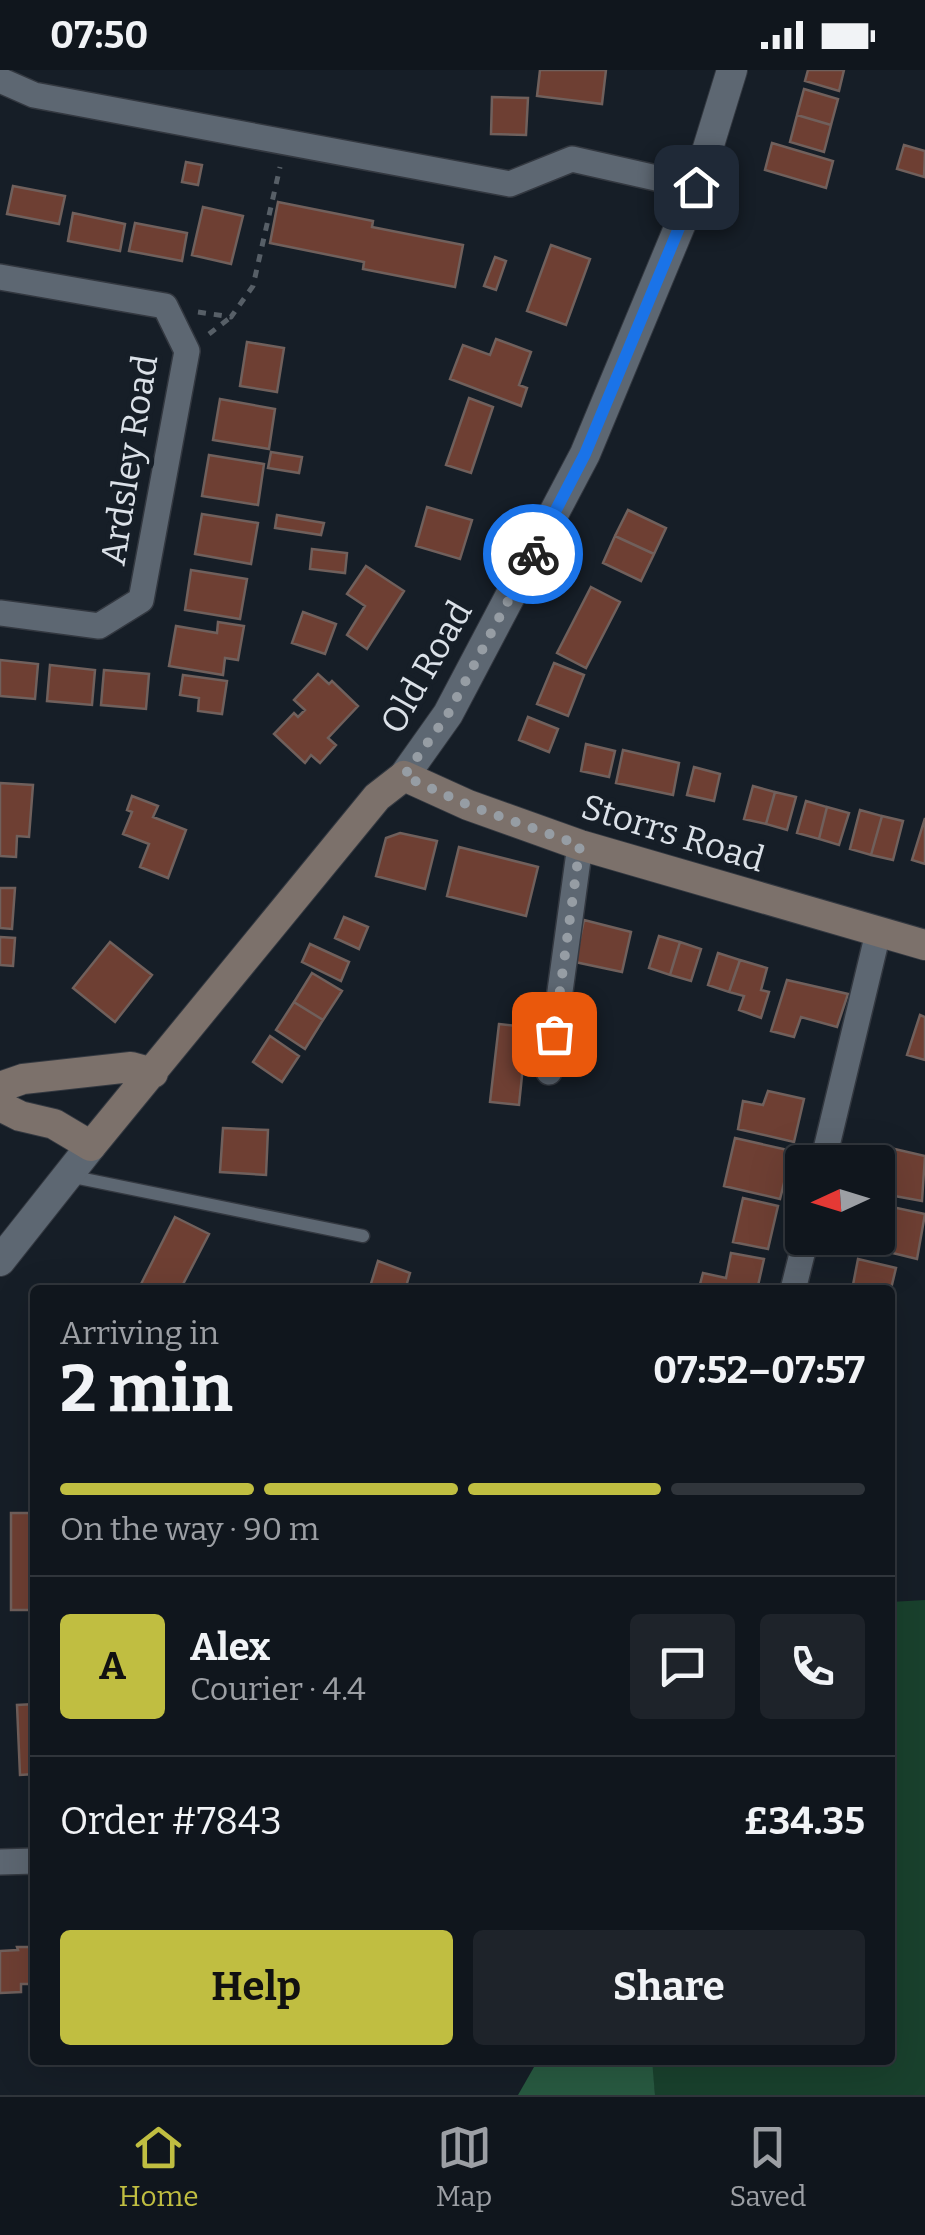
<!DOCTYPE html>
<meta charset="utf-8">
<style>
body{margin:0;font-family:Bitter,serif;background:#1e232a;color:#f1f3f6;height:100vh;display:flex;flex-direction:column;font-size:38px;white-space:nowrap}
*{box-sizing:border-box;margin:0}
p{font-size:32px;color:#9c9fa4}
.icon{flex:none;width:55px;height:55px;fill:none;stroke:currentColor;stroke-width:2;stroke-linecap:round;stroke-linejoin:round}
.map{position:relative;flex:1;overflow:hidden}
.sheet{position:absolute;left:30px;top:1215px;width:865px;height:780px;display:flex;flex-direction:column;background:#10161d;border-radius:10px;box-shadow:0 10px 40px #0002,0 0 0 2px #30353b}
.sheet>*{flex:none}
.needle{width:65px;rotate:266deg}
.buttons{position:absolute;left:785px;top:1075px;display:grid;gap:20px}
.buttons a{display:grid;place-items:center;width:110px;height:110px;border-radius:10px;background:#10161d;box-shadow:0 10px 40px #0002,0 0 0 2px #30353b;font-size:50px}
.pin{position:absolute;display:grid;place-items:center;width:85px;height:85px;color:#fff;margin:-42px;border-radius:20px;box-shadow:0 5px 15px #0006}
.courier{position:absolute;display:grid;place-items:center;width:100px;height:100px;margin:-50px;border:8px solid #1a73e8;border-radius:50%;background:#fff;color:#222;box-shadow:0 2px 12px #0007}
.overview em{font-style:normal;font-weight:700}
.overview div{display:flex;flex-direction:column-reverse}
.overview{display:flex;align-items:center;justify-content:space-between;height:170px;padding:0 30px}
h1{font-size:65px;font-weight:700;line-height:75px}
.bar{display:grid;grid-template-columns:repeat(4,1fr);gap:15px 10px;align-content:center;height:120px;padding:0 30px}
.bar i{height:12px;border-radius:8px;background:#30353b}
.bar .selected{background:#c0be41}
.bar p{grid-column:span 4}
.line{display:flex;align-items:center;gap:25px;padding:0 30px;border-top:2px solid #30353b}
.line div{flex:1}
.round{display:grid;place-items:center;flex:none;width:105px;height:105px;border-radius:10px;background:#1e232a}
.action{display:flex;gap:20px;margin-top:auto;padding:20px 30px}
.action a{flex:1;height:115px;border-radius:10px;background:#c0be41;color:#111;font-size:40px;font-weight:700;line-height:115px;text-align:center}
.action a+a{background:#1e232a;color:#f1f3f6}
.status{display:flex;justify-content:space-between;align-items:center;height:70px;padding:0 50px;background:#10161d;direction:ltr}
.status svg{height:28px;fill:currentColor}
.tabs{display:flex;justify-content:space-around;align-items:center;height:140px;border-top:2px solid #30353b;background:#10161d;font-size:28px;color:#9c9fa4}
.tabs a{display:grid;justify-items:center;gap:5px}
.tabs .selected{color:#c0be41}
.map>svg:first-child{display:block}
</style>
<div class="status"><b>07:50</b><svg viewBox="0 0 49 12"><path d="M0 12V9h3v3zM5 12V6h3v6zM10 12V3h3v9zM15 12V0h3v12zM26 1h20v11H26zM47 4h2v5h-2z"/></svg></div>
<div class="map">
<svg width="925" height="2025" viewBox="0 0 925 2025">
<rect width="100%" height="100%" fill="#161e27"/>
<path fill="#19412d" d="M925,1530V2025H655L651,1990H890V1532Z"/>
<path fill="#285a41" d="M538,1990H652L655,2025H518Z"/>
<path fill="#6e3f33" stroke="#70605c" stroke-width="2.5" d="M540,0H606L602,34L537,26Z
M808,0H844L839,21L805,11Z
M804,19L838,29L831,55L797,45Z
M492,27L528,28L526,65L491,64Z
M797,45L831,55L824,82L790,72Z
M772,73L833,91L826,118L765,100Z
M904,75L925,81L924,107L897,99Z
M186,92L202,95L198,115L182,112Z
M13,116L65,126L59,154L7,144Z
M278,132L373,151L372,157L463,175L455,217L363,199L364,192L270,173Z
M203,137L243,146L231,194L192,185Z
M73,143L125,154L120,181L68,171Z
M135,153L187,163L182,191L129,181Z
M551,175L590,189L566,255L527,241Z
M495,187L506,191L496,220L484,216Z
M496,269L531,282L519,315L527,318L521,336L450,309L463,275L490,285Z
M247,272L284,278L277,322L240,316Z
M469,328L493,337L471,403L446,395Z
M220,329L275,339L269,379L213,370Z
M271,382L302,387L299,403L268,398Z
M209,385L264,394L258,435L202,426Z
M427,437L472,450L460,489L416,476Z
M628,440L666,458L654,484L615,466Z
M202,444L258,453L251,494L195,484Z
M277,445L324,453L321,465L275,458Z
M615,466L654,484L641,511L603,493Z
M312,479L347,483L345,503L310,499Z
M366,496L404,521L367,579L347,565L365,536L347,524Z
M191,500L247,509L240,549L185,540Z
M591,517L620,532L586,598L557,583Z
M303,542L336,554L325,584L292,573Z
M218,552L244,556L238,590L225,588L223,605L169,596L176,556L217,563Z
M0,590L38,594L35,629L0,626Z
M554,593L584,605L568,646L537,634Z
M50,595L95,600L92,635L47,631Z
M104,600L149,604L146,639L101,635Z
M318,604L329,614L332,611L358,636L328,668L336,675L320,693L311,685L305,693L274,664L294,643L298,647L305,640L294,630Z
M183,605L227,611L222,644L198,641L199,628L180,625Z
M528,647L558,659L549,682L519,670Z
M586,674L615,681L609,707L581,701Z
M623,680L679,693L673,725L616,713Z
M694,697L720,704L714,731L687,725Z
M0,713L33,715L29,767L17,766L16,787L0,786Z
M753,716L775,722L766,754L744,749Z
M775,722L796,727L787,760L766,754Z
M132,726L158,736L153,747L186,760L168,808L140,797L149,774L123,764L132,742L127,740Z
M806,731L827,737L819,769L797,763Z
M827,737L849,743L839,775L819,769Z
M860,740L882,746L871,785L850,779Z
M882,746L903,751L893,790L871,785Z
M925,748V794L912,790Z
M400,763L437,771L425,819L376,806L386,768Z
M459,777L538,797L526,846L447,826Z
M0,818H15L12,859L0,858Z
M344,847L368,857L359,879L335,868Z
M584,850L631,862L622,902L575,892Z
M659,866L680,872L670,905L649,898Z
M0,867L15,868L13,896L0,895Z
M110,872L152,905L115,952L73,918Z
M680,872L701,879L691,911L670,905Z
M310,874L349,892L341,911L302,892Z
M718,883L740,890L729,922L708,915Z
M740,890L767,898L761,920L769,922L761,948L739,940L744,926L729,922Z
M312,903L342,921L323,950L294,932Z
M787,910L848,924L837,957L801,947L794,967L771,961Z
M294,932L323,950L305,979L276,960Z
M920,945L925,947V990L907,985Z
M499,954L527,957L519,1035L490,1032Z
M270,966L299,986L282,1012L253,992Z
M768,1021L804,1029L794,1072L738,1059L743,1031L763,1035Z
M223,1058L268,1060L266,1105L220,1102Z
M735,1068L792,1081L780,1129L724,1116Z
M886,1077L925,1086L922,1131L878,1123Z
M743,1128L778,1136L768,1179L733,1172Z
M878,1134L925,1144L917,1189L864,1176L865,1168H878Z
M175,1147L209,1164L180,1220H138Z
M731,1183L764,1189L757,1220L699,1218L703,1203L726,1208Z
M858,1189L896,1198L890,1223V1220H852Z
M378,1191L410,1203L405,1220H369Z
M11,1443H35V1540H11Z
M35,1634V1704L20,1705L17,1635Z
M17,1877H35V1914H21V1922L0,1923V1881L18,1880Z"/>
<g fill="none" stroke-linecap="round" stroke-linejoin="round">
<g stroke="#333840" stroke-width="15">
<path id="service" d="M69,1106L363,1166"/>
</g>
<g stroke="#333840" stroke-width="28">
<path id="minor" d="M0,10L34,25L510,114L572,89L696,117
M0,207L165,236L187,281L141,530L99,556L0,543
M549,1002L580,775
M823,1092L878,863
M793,1220L806,1168
M0,1792L35,1791"/>
</g>
<g stroke="#333840" stroke-width="32">
<path id="tertiary" d="M404,706L448,644L585,384L696,117L732,0
M0,1191L91,1076"/>
</g>
<g stroke="#333840" stroke-width="32">
<path id="secondary" d="M0,1017L23,1009L131,997L153,1003
M0,1036L20,1046L54,1054L91,1076L377,727L404,706L468,735L580,775L925,875"/>
</g>
<path stroke="#575f67" stroke-width="5" stroke-dasharray="8 8" stroke-linecap="butt" d="M198,242L231,247L253,216L280,97
M209,264L231,247"/>
<use href="#service" stroke="#5d6772" stroke-width="12"/>
<use href="#minor" stroke="#5d6772" stroke-width="25"/>
<use href="#tertiary" stroke="#5d6772" stroke-width="30"/>
<use href="#secondary" stroke="#7c716b" stroke-width="30"/>
</g>
<g fill="none" stroke-linecap="round" stroke-linejoin="round">
<path stroke="#969da4" stroke-width="10" stroke-dasharray="0 18" d="M533,484L448,644L404,706L468,735L580,775L554,964"/>
<path stroke="#1a73e8" stroke-width="12" d="M533,484L585,384L696,117"/>
</g>
<g text-anchor="middle" stroke-width="10" stroke-linejoin="round" paint-order="stroke">
<g font-size="35" fill="#dbe1e8" stroke="#161e27">
<text transform="translate(129 390) rotate(-81)" y="12">Ardsley Road</text>
<text transform="translate(426 597) rotate(-60)" y="12">Old Road</text>
<text transform="translate(673 763) rotate(17)" y="12">Storrs Road</text>
</g>
</g>
</svg>
<div class="buttons">
<a><svg class="needle" viewBox="-14 -14 28 28"><path d="M0-13l5 13h-10z" fill="#e53935"/><path d="M0 13l5-13h-10z" fill="#9c9fa4"/></svg></a>
</div>
<div class="pin" style="left:554px;top:964px;background:#ea580c"><svg class="icon" aria-label="bag" viewBox="0 0 24 24"><path d="M5 8h14l-1 12H6zM9 8a3 3 0 0 1 6 0"/></svg></div>
<div class="pin" style="left:696px;top:117px;background:#1f2937"><svg class="icon" aria-label="home" viewBox="0 0 24 24"><path d="M3 11l9-7 9 7M6 9v11h12V9"/></svg></div>
<div class="courier" style="left:533px;top:484px"><svg class="icon" aria-label="bike" viewBox="0 0 24 24"><circle cx="6" cy="16" r="4"/><circle cx="18" cy="16" r="4"/><path d="M6 16l4-8h5l3 8M10 8l3 8H6M13 5h3"/></svg></div>
<section class="sheet">
<div class="overview"><div><h1>2 min</h1><p>Arriving in</p></div><em>07:52–07:57</em></div>
<div class="bar"><i class="selected"></i><i class="selected"></i><i class="selected"></i><i></i><p>On the way · 90 m</p></div>
<div class="line" style="height:180px"><b class="round" style="background:#c0be41;color:#111">A</b><div><b>Alex</b><p>Courier · 4.4</p></div><a class="round"><svg class="icon" aria-label="chat" viewBox="0 0 24 24"><path d="M4 5h16v11H9l-5 4z"/></svg></a><a class="round"><svg class="icon" aria-label="phone" viewBox="0 0 24 24"><path d="M5 4h4l2 5-3 2q2 4 5 5l2-3 5 2v4C11 20 4 13 5 4z"/></svg></a></div>
<div class="line" style="height:130px"><div>Order #7843</div><b>£34.35</b></div>
<div class="action"><a>Help</a><a>Share</a></div>
</section>
</div>
<nav class="tabs">
<a class="selected"><svg class="icon" aria-label="home" viewBox="0 0 24 24"><path d="M3 11l9-7 9 7M6 9v11h12V9"/></svg>Home</a>
<a><svg class="icon" aria-label="map" viewBox="0 0 24 24"><path d="M3 6l6-2 6 2 6-2v14l-6 2-6-2-6 2zM9 4v14M15 6v14"/></svg>Map</a>
<a><svg class="icon" aria-label="saved" viewBox="0 0 24 24"><path d="M7 4h10v16l-5-4-5 4z"/></svg>Saved</a>
</nav>
